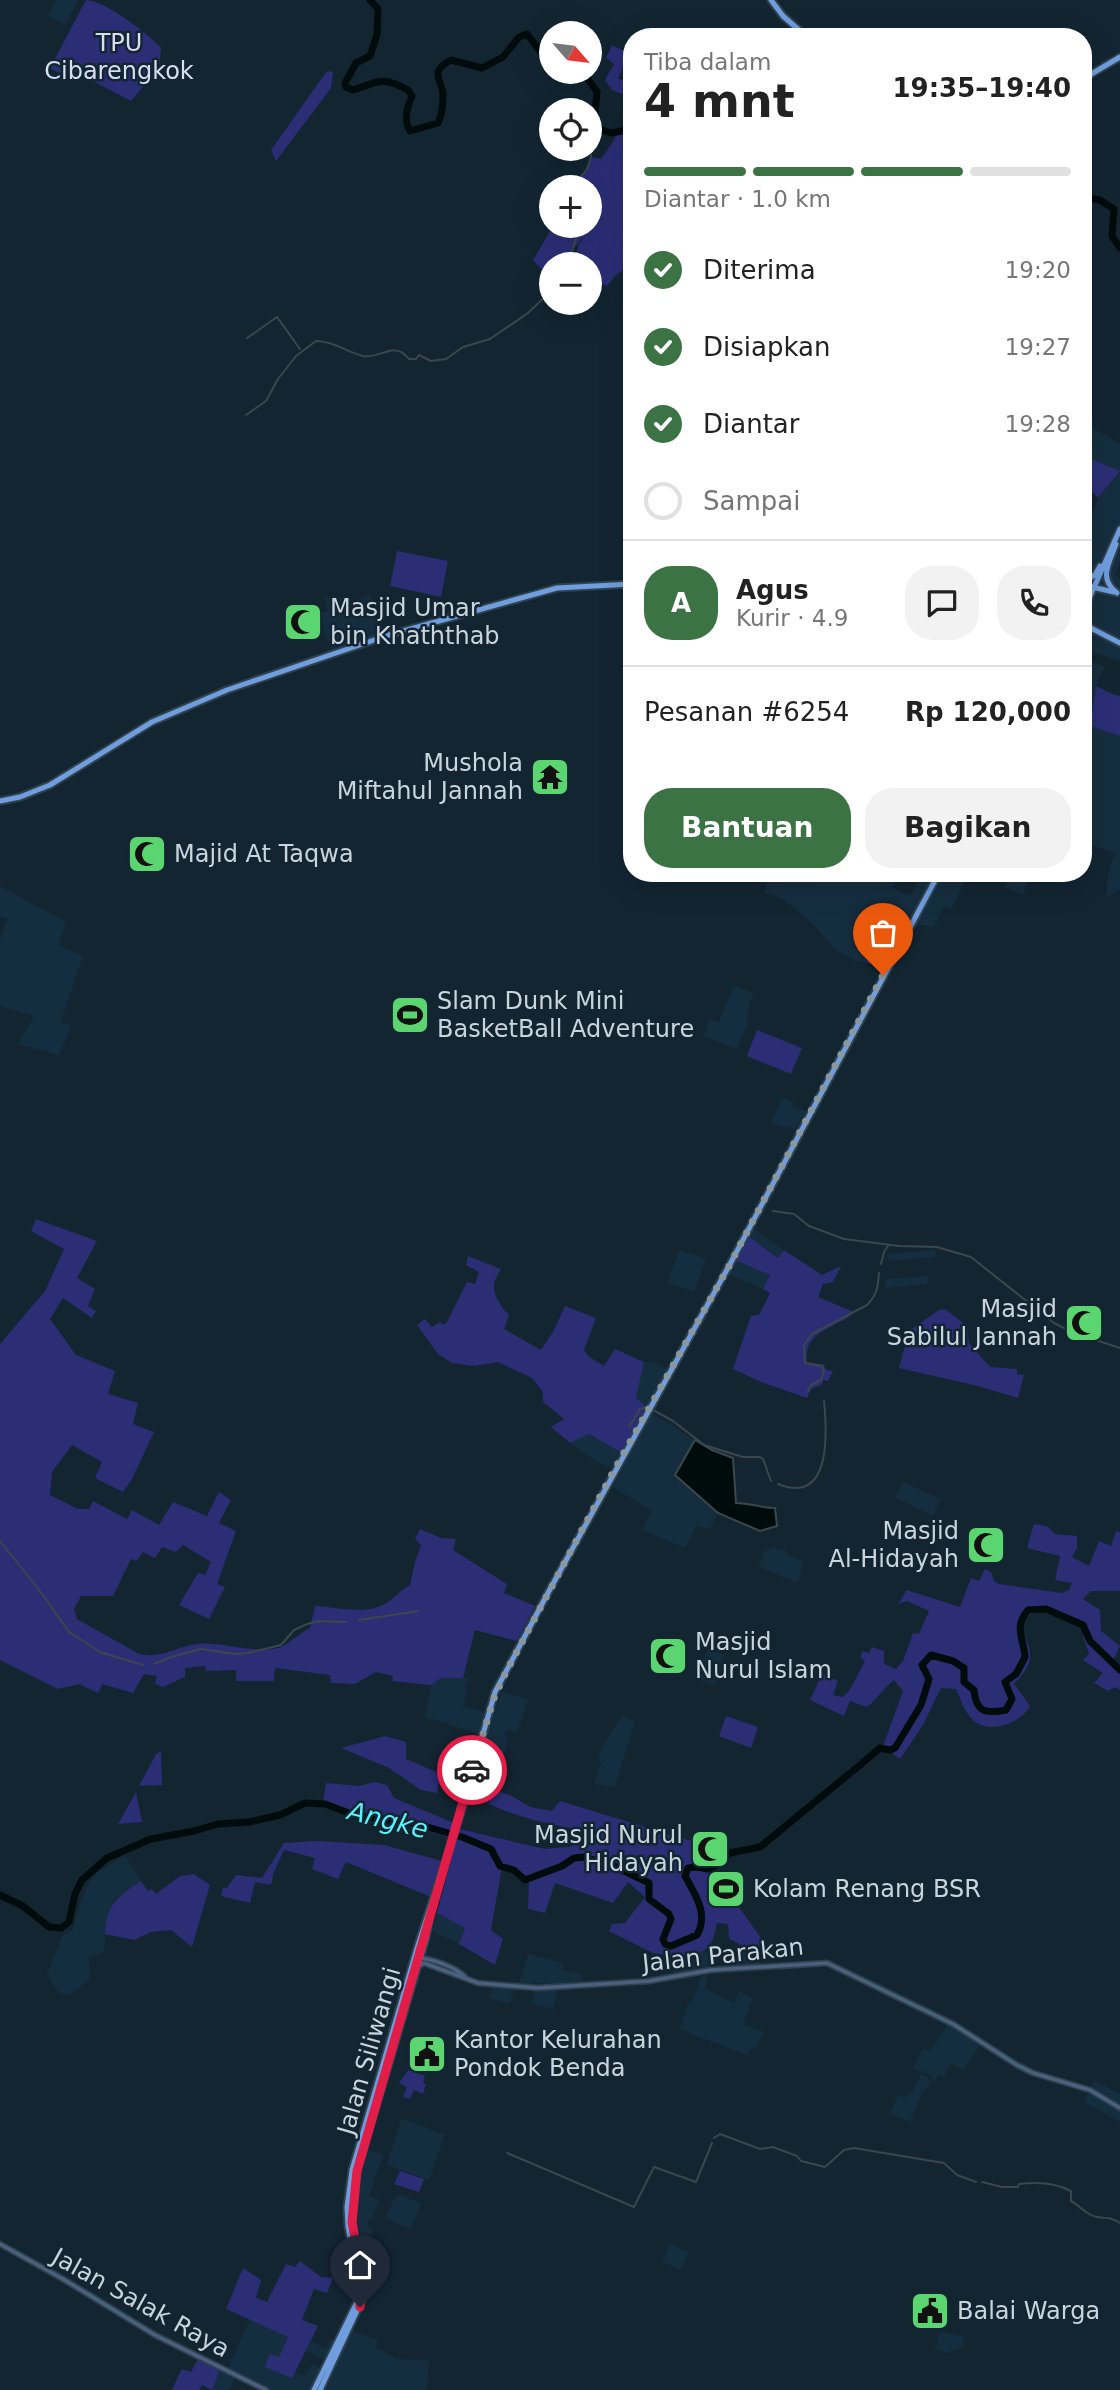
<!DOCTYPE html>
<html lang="id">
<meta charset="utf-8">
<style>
body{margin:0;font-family:"DejaVu Sans",sans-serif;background:#f2f2f2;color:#222;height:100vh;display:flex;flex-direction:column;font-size:26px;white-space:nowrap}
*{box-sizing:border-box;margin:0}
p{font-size:23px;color:#767676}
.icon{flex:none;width:38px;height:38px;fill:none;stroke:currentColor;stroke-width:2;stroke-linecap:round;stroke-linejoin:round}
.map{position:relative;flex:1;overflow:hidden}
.drawer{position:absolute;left:623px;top:28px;width:469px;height:854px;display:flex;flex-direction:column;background:#fff;border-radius:28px;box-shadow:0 7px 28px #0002}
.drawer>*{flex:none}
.needle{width:46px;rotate:118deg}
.buttons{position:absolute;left:539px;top:21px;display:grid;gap:14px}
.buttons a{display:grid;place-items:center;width:63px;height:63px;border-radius:50%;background:#fff;box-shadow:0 7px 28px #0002;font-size:35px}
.pin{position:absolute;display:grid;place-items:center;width:60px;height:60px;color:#fff;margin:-72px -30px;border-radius:50% 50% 50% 0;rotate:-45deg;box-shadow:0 0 7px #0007}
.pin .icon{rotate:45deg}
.courier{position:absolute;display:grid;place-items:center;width:70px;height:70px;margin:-35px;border:5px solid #e11d48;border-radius:50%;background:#fff;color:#222;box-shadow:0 2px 9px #0007}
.overview em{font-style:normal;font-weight:600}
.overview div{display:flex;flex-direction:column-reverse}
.overview{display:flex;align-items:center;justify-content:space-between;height:119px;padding:0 21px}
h1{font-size:46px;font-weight:600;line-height:52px}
.bar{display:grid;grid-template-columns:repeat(4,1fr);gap:10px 7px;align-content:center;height:84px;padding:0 21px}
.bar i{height:9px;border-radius:5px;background:#e0e0e0}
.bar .current{background:#3b7345}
.bar p{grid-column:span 4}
.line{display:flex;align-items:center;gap:18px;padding:0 21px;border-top:2px solid #e0e0e0}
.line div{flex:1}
.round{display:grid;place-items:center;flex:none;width:74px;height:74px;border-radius:28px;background:#f2f2f2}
ol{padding:0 21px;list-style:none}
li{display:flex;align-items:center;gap:21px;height:77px}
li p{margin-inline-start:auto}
li .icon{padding:7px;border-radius:50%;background:#3b7345;color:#fff;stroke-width:4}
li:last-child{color:#767676}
li i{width:38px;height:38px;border:4px solid #e0e0e0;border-radius:50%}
.cta{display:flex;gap:14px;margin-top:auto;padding:14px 21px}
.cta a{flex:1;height:80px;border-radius:28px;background:#3b7345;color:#fff;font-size:28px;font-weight:600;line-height:80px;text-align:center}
.cta a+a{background:#f2f2f2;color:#222}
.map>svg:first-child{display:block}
</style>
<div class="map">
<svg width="1120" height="2390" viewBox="0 0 1120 2390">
<rect width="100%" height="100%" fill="#122531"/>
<path fill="#152e3f" d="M56,0H78L65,25L48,15Z
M1083,422L1120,444V471L1083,455Z
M1120,472V538L1116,549L1120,551V560L1115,576L1120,578V659L1119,661L1089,651L1085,659L1105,667L1096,686L1094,707L1083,710V547L1098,498Z
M370,594L385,633L332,652L318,615L328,611L324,596L358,600Z
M1090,726L1120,736V889L1106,897L1108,874L1115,853L1083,842V742H1089Z
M770,873H811L824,880L828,873H897L892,888L910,896L923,873H969L951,909L944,906L934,928L912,922L896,953L866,951L867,963L855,961L836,950L810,921L790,905L776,896L764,893Z
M1001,873H1032L1023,895L1004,887L1009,878Z
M0,886L66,922L59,945L83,956L61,1022L71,1026L59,1055L18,1044L34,1016L0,1006V939L8,918L0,916Z
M734,985L753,993L746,1018L749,1020L737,1049L703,1036L709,1019L719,1022Z
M782,1097L794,1102L793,1107L806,1111L796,1129L771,1124Z
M752,1228L784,1250L779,1258L748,1236Z
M679,1250L706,1259L694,1292L668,1283Z
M935,1250L936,1257L888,1261L887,1254Z
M735,1260L770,1275L763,1289L728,1274Z
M927,1276L928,1284L886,1288L885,1279Z
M644,1362H654L668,1369L647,1407L636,1399Z
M652,1413L695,1440L675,1475L718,1513L710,1529L696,1526L685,1548L642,1530L652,1511L613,1487Z
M589,1434L622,1453L611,1468L594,1460L570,1443Z
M903,1482L941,1499L933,1516L895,1497Z
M772,1547L786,1551L788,1555L803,1562L798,1583L759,1567L763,1553Z
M708,1649L725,1655L715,1683L712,1684L695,1679Z
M441,1678H469L465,1687L468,1689L463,1706L493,1715L502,1692L528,1700L517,1732L506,1730L504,1736L508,1737L506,1748L489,1804L468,1797L483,1741L479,1734L425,1717L431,1685Z
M622,1716L635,1721L615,1787L594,1784L601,1763L598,1758L609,1735Z
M125,1855L141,1881L115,1899L106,1924L104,1952L89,1957L90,1979L70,1995L59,1993L47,1975L62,1936L73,1929L81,1900L89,1882L97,1873Z
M437,1913L465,1928L459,1944L432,1931Z
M738,1942L761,1950L758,1965L733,1967Z
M704,1952L713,1955L707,1967L675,1975L669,1960Z
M529,1954L563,1963L562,1970L582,1975L583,1984L519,1983Z
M708,1974L705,1988L719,1996L734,2003L739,1991L753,1998L743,2024L763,2032L756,2049L751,2047L747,2055L679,2029L689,2002L692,2003L701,1977Z
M493,1987L515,1988L510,2004L489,1998Z
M535,1990H557L554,2009L531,2003Z
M948,2025L981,2044L963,2070L951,2063L944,2077L938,2075L934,2082L930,2075L913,2068L923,2048L930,2051Z
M921,2074L927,2077L931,2082L922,2093L910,2122L890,2114L898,2095L905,2097L913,2091Z
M1094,2080L1120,2094V2122L1084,2102Z
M402,2118L445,2135L429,2180L387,2165Z
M368,2150L383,2155L369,2196L379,2200L372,2220L368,2219V2228L372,2229V2239L381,2241V2247L385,2249L381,2260H376V2264H365L357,2219L361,2176Z
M397,2194L421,2203L411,2230L385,2218Z
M670,2244L689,2253L680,2270L662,2261Z
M250,2320L288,2337L279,2358L291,2378L295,2372L304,2376L312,2364L324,2370L328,2362L306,2350L311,2341L326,2349L330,2339L338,2342L343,2331H352L378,2340L376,2347L397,2359L429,2361L427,2390H259L235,2378L229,2390H212L221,2368L227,2370Z
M940,2331L964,2337L963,2347L947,2353L935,2349Z"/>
<path fill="#2b2e75" d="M86,0C104,0 149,34 161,48L159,68L131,101L72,70L68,78L50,68Z
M612,45L630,54L618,78L629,84L622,94L612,90L605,80L614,64L606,58Z
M327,71L333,72L331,88L276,161L271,150Z
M632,128V264L616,275L607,286L592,279L590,282V264H573L579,244L584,236L574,248L569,264H551V280L533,260L553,226H590V187H569L587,169L591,157L601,159L614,140L617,132Z
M1083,455L1120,471L1098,498L1083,481Z
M397,551L448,561L441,597L390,586Z
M1096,686L1115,695L1120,696V736L1090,726Z
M867,939L896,953L885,967L867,963Z
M757,1030L802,1048L791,1074L747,1056Z
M36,1219L97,1241L77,1278L95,1289L88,1306L96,1311L92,1318L63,1298L50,1319L76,1355L115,1371L108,1394L138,1403L133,1424L154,1432L132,1479L123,1492L95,1478L102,1462L72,1445L52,1472L50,1495L78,1509H89L93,1501L127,1519L132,1510L159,1525L173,1502L207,1516L219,1492L231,1500L219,1523L236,1531L217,1584L225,1587L209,1619L179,1605L198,1573L205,1575L211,1562L183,1545L176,1552L162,1547L155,1558L143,1552L137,1561L131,1559L113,1596H81L74,1609L77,1619L139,1654C164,1659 176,1646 197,1644C222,1641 250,1654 278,1648C285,1647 301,1632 310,1628L315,1606C336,1607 369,1616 388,1602C396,1596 401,1590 410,1585L415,1562L421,1545L415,1539L420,1529L441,1538L456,1539L453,1550L507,1584L504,1593L535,1606L517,1641L475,1630L463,1678H441L431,1685L392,1681L393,1676L376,1672L355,1684L331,1683L330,1675L275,1668L274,1681H236V1670L206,1671L205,1666L185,1668V1677L163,1687L155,1684L157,1676L144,1674L133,1693L102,1684L98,1693L79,1684L58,1689L0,1660V1344L45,1291L64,1249L31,1231Z
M748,1236L778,1258L784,1250L822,1275L841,1266L833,1282L823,1284L818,1297L854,1312C836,1330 803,1329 807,1362L824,1365L826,1370L833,1371L828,1381L824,1380L821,1385L811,1389L807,1398L761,1382L733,1369L751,1316L759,1315L770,1293L763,1289L770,1275L735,1260Z
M468,1256L501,1269C499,1273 494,1280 494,1285C493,1295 502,1309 509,1315L504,1329L541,1350L554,1330L565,1306L596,1318L584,1350L588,1356L604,1366L615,1349L644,1362L636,1398L647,1407L622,1453L589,1434L570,1443L551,1427L564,1419L543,1402V1392L532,1378L498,1362L474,1366L452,1363L438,1354L417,1325L425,1319L432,1327L440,1322L443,1325L447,1322L467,1282L475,1284L479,1272L466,1265Z
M945,1309L967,1326L969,1343L990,1367L1017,1369V1374L1024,1375L1018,1398L978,1386L899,1368L909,1331L939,1310Z
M1034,1524L1047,1526L1055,1534L1077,1536V1548L1072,1557L1089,1566L1099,1541L1111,1546L1116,1531L1120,1532V1591H1091L1083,1599L1100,1610L1101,1631L1120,1646L1111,1665L1120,1673V1690L1115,1687L1108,1691L1094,1683L1103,1673L1083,1660L1089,1654L1083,1636V1626L1068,1617L1038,1611L1022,1618L1019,1628C1035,1652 1034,1664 1014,1684L1030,1706C1021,1724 987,1735 972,1719C964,1711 960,1698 956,1689L941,1688L923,1725L900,1759L883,1746L903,1691L894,1680C883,1688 878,1699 867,1707L850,1701L844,1716L810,1700L822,1674L838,1681L833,1695L842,1697L849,1691L865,1661L860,1657L863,1651L869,1653L872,1647L884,1651V1664L896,1669L903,1661L913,1633L919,1634L929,1611L907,1601L898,1604L907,1590L960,1607L971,1578L979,1581L985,1569L991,1572L994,1581L999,1584L1062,1593L1069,1590L1072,1583L1055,1580L1060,1556L1027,1548Z
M726,1716L758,1727L751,1748L719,1736Z
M385,1736L406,1742V1759L441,1774L437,1793L421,1790L389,1768L341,1748Z
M161,1751L162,1785L139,1786L156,1754Z
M375,1782L387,1785L394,1798L454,1823L450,1838C407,1823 365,1821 322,1807L326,1783L359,1786Z
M493,1789L510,1795L530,1807L552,1811L560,1801L691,1841V1856L712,1864L706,1897L736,1903L761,1938L762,1954L729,1939L728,1924L717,1923C711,1958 698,1953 669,1960L666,1955L653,1953L609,1931L612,1924L625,1923L645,1897L628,1882L613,1903L555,1883L545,1913L528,1909L529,1883L512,1869L502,1867L491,1930L503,1939L495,1965L459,1944L465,1928L437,1913L459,1829L545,1849L568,1847L585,1841L587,1830C551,1826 521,1818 489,1804Z
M136,1792L142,1822L118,1824Z
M317,1841L384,1845L442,1861L431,1897L346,1862L338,1879L312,1869L315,1858L284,1850L274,1872L271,1885L255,1882L250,1903L221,1896L223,1888H227L236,1875L262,1878L284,1843Z
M194,1874L210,1885L192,1947L171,1930L151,1932L134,1940L105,1934C107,1903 117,1897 141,1881L148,1891L152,1889L156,1894L180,1876Z
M408,2070L425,2076L423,2083L426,2084L423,2094L414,2090L410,2099L403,2097L407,2087L399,2083Z
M400,2171L424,2179L419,2192L394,2184Z
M300,2261L321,2277L333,2278L327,2293L314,2289L302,2320L318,2326L292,2378L265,2367L270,2354L279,2357L288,2337L226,2309L243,2268L261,2280L256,2298L267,2302L286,2264L295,2267Z
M199,2357L221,2368L212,2390L202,2385L199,2390H174L172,2389L182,2369L191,2372Z"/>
<path fill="#000b0c" stroke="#3c474b" stroke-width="2" d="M695,1440L712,1450L733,1458L736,1503C751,1503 761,1508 775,1508L777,1526L760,1531L718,1513L675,1475Z"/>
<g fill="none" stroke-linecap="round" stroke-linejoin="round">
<path stroke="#3c474b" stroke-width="2" d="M574,186L587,169L591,157L590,144L599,129
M568,264L580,226
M247,338L277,317L300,349
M246,415L266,401L278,379L296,356L316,341C334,341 346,352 363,356C375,359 391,346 401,352C405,354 407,357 409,359H416L419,355L431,361L446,359L463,347L490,339L528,313L551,291
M773,1211L794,1214L809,1226L844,1239L899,1246L937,1247L971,1257L1054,1323L1072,1332L1120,1348
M881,1264L884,1252L888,1246
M808,1391L811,1385L821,1380L824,1371L822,1366L805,1363L804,1345L812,1334L867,1305C877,1295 878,1287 879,1273
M653,1410L673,1421L704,1445L743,1457H760L763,1459L771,1481
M629,1427L640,1409L646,1407
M778,1484C832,1506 827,1432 824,1401
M0,1541L40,1591L69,1632L100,1652L143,1665
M359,1620L418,1611
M154,1664L171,1657L201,1649L235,1654L248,1653L281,1645L294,1630L307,1624L319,1621L346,1622
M714,2138L720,2134L760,2149L773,2147L797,2156L801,2161L825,2167L844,2150L854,2148L944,2163L957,2175L976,2182
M507,2153L634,2207L654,2167L696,2182L712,2143
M982,2182L1002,2187H1018L1019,2184C1036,2182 1056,2183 1071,2191V2201C1079,2205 1087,2216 1097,2217C1108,2219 1108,2216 1120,2223"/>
<path stroke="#000b0c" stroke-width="7" d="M370,0L378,9L377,35L370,56L356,63L345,83L346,87L353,90C379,82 380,75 408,90L412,96C407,107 403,120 410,131L438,123C442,115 443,103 443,94C441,78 429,72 451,60L482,68L503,57L519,37L527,34L543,55L551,58
M586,72L587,78L597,92L595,113L599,129L611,133L632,129
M1083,197L1100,200L1114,209L1112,236L1120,248
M853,1771L880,1748L890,1750L895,1748L921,1705L929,1679L922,1665L931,1655L953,1661L964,1668V1682L974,1690C976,1712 985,1714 1006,1710L1012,1699L1005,1682L1016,1674L1025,1657C1024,1639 1013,1627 1028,1610L1046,1609L1083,1625L1090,1641L1120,1670
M0,1895L23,1906L49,1927L61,1928L69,1922L75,1894L82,1880L107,1858L151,1839L194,1831L218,1824L249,1822L280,1815L305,1803L325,1804L354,1815L417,1824L462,1837L491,1849L500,1866L514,1870L525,1880L562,1866L574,1858L584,1857L614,1866L649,1883V1899L669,1914L671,1919L663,1939L665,1944L671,1946L697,1935C709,1914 695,1894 685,1876L688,1868L697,1867L708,1869L717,1865L730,1853L760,1847L849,1774"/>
<g stroke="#2f414d" stroke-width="7">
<path id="tertiary" d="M419,1958C433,1959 455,1967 465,1977
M419,1966L424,1963L478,1983L538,1988L649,1981L711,1970L827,1963L953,2024L1017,2065L1033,2073L1090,2090L1120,2108
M0,2244L63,2279L155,2335L266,2390"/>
</g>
<g stroke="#2f414d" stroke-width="9">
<path id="primary" d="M771,0L783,16L807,37
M1083,79L1120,57
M1116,544C1109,564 1098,578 1117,593
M1083,582L1095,575L1100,566
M1083,585L1114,592
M1083,612L1120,529
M1083,624L1120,643
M0,801L20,797L50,785L152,722L227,690L389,635L557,588L632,584
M314,2390L357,2302L358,2282L348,2226L347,2207L352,2170L418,1945L456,1829L495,1692L549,1591L729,1266L939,873
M320,2390L363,2298V2280L352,2222L357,2171L426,1938L431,1911"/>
</g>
<use href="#tertiary" stroke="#4a607f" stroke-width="3.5"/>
<use href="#primary" stroke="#6f9dde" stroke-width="5"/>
</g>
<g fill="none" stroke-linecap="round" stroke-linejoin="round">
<path stroke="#8997a1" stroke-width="7" stroke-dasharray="0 12.6" d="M472,1770L494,1698L506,1672L612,1474L729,1266L883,975"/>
<path stroke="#e11d48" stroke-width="9" d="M360,2307L363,2280L352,2222L357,2171L472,1770"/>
</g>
<defs>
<g id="mosque-square" transform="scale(2.0125)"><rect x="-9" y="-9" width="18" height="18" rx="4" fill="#5ad56f" stroke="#122531"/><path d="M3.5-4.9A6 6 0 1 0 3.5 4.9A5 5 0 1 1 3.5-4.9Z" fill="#111"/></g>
<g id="temple-square" transform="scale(2.0125)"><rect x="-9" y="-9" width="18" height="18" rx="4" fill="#5ad56f" stroke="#122531"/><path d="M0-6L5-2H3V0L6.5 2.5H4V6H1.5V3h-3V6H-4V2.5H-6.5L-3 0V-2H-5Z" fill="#111"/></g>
<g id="stadium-square" transform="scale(2.0125)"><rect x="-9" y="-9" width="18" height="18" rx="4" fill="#5ad56f" stroke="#122531"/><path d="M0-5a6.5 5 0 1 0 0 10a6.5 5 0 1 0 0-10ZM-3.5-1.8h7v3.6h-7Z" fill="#111"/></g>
<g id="civic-square" transform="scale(2.0125)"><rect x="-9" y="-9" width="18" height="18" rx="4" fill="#5ad56f" stroke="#122531"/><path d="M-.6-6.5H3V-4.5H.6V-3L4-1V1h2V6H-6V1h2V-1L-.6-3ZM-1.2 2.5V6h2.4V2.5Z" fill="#111"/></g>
</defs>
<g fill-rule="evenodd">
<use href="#mosque-square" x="303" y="622"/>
<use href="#temple-square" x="550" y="777"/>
<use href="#mosque-square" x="147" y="854"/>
<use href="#stadium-square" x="410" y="1015"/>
<use href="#mosque-square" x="1084" y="1323"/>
<use href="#mosque-square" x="986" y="1545"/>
<use href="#mosque-square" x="668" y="1656"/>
<use href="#mosque-square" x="710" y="1849"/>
<use href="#stadium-square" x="726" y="1889"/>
<use href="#civic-square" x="427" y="2054"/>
<use href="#civic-square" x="930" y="2311"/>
</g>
<g text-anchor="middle" stroke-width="5" stroke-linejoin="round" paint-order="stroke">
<g font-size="24" fill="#d8ddf4" stroke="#122531">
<text x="119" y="51">TPU<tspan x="119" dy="28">Cibarengkok</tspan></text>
</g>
<g font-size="24" fill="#c9d4dd" stroke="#122531" text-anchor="start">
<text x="330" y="616">Masjid Umar<tspan x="330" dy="28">bin Khaththab</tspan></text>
<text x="523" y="771" text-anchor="end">Mushola<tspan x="523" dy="28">Miftahul Jannah</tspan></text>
<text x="174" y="862">Majid At Taqwa</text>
<text x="437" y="1009">Slam Dunk Mini<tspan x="437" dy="28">BasketBall Adventure</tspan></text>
<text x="1057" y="1317" text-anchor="end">Masjid<tspan x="1057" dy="28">Sabilul Jannah</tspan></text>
<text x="959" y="1539" text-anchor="end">Masjid<tspan x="959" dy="28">Al-Hidayah</tspan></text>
<text x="695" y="1650">Masjid<tspan x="695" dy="28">Nurul Islam</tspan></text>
<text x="683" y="1843" text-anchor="end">Masjid Nurul<tspan x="683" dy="28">Hidayah</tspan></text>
<text x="753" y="1897">Kolam Renang BSR</text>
<text x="454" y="2048">Kantor Kelurahan<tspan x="454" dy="28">Pondok Benda</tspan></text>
<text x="957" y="2319">Balai Warga</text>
</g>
<g font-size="24" fill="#c9d4dd" stroke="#122531">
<text transform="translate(723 1955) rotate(-6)" y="8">Jalan Parakan</text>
<text transform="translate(369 2051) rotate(-74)" y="8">Jalan Siliwangi</text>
<text transform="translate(141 2303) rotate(29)" y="8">Jalan Salak Raya</text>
</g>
<g font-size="26" font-style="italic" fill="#5bf1fc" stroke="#122531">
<text transform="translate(388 1820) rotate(14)" y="9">Angke</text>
</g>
</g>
</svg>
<div class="buttons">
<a><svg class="needle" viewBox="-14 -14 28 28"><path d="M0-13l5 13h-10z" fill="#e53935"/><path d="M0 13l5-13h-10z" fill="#767676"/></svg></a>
<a><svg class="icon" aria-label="locate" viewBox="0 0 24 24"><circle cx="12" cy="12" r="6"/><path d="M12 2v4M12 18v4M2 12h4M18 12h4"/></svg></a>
<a>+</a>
<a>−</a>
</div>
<div class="pin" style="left:883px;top:975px;background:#ea580c"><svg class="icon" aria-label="bag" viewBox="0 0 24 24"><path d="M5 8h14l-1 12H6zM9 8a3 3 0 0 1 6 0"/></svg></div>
<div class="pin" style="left:360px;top:2307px;background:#1f2937"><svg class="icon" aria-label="home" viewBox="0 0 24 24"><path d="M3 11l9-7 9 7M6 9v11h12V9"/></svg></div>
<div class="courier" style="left:472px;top:1770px"><svg class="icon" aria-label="car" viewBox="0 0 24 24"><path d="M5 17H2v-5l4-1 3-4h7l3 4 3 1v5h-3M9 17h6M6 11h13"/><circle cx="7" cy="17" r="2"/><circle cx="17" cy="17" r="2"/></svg></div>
<section class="drawer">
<div class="overview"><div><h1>4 mnt</h1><p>Tiba dalam</p></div><em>19:35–19:40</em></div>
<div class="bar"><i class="current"></i><i class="current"></i><i class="current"></i><i></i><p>Diantar · 1.0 km</p></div>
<ol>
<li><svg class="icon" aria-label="check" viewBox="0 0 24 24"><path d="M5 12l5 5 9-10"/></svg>Diterima<p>19:20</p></li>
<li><svg class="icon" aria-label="check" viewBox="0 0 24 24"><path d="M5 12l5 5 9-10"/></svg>Disiapkan<p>19:27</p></li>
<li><svg class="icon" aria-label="check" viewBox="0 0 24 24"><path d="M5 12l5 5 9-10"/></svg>Diantar<p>19:28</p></li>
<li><i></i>Sampai</li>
</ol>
<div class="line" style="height:126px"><b class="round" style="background:#3b7345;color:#fff">A</b><div><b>Agus</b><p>Kurir · 4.9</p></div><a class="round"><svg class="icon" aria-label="chat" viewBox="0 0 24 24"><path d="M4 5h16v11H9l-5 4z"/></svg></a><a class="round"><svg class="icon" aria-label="phone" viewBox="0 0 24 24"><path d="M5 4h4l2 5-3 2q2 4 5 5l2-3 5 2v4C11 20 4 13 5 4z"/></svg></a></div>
<div class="line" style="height:91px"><div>Pesanan #6254</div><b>Rp 120,000</b></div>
<div class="cta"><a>Bantuan</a><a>Bagikan</a></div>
</section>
</div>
